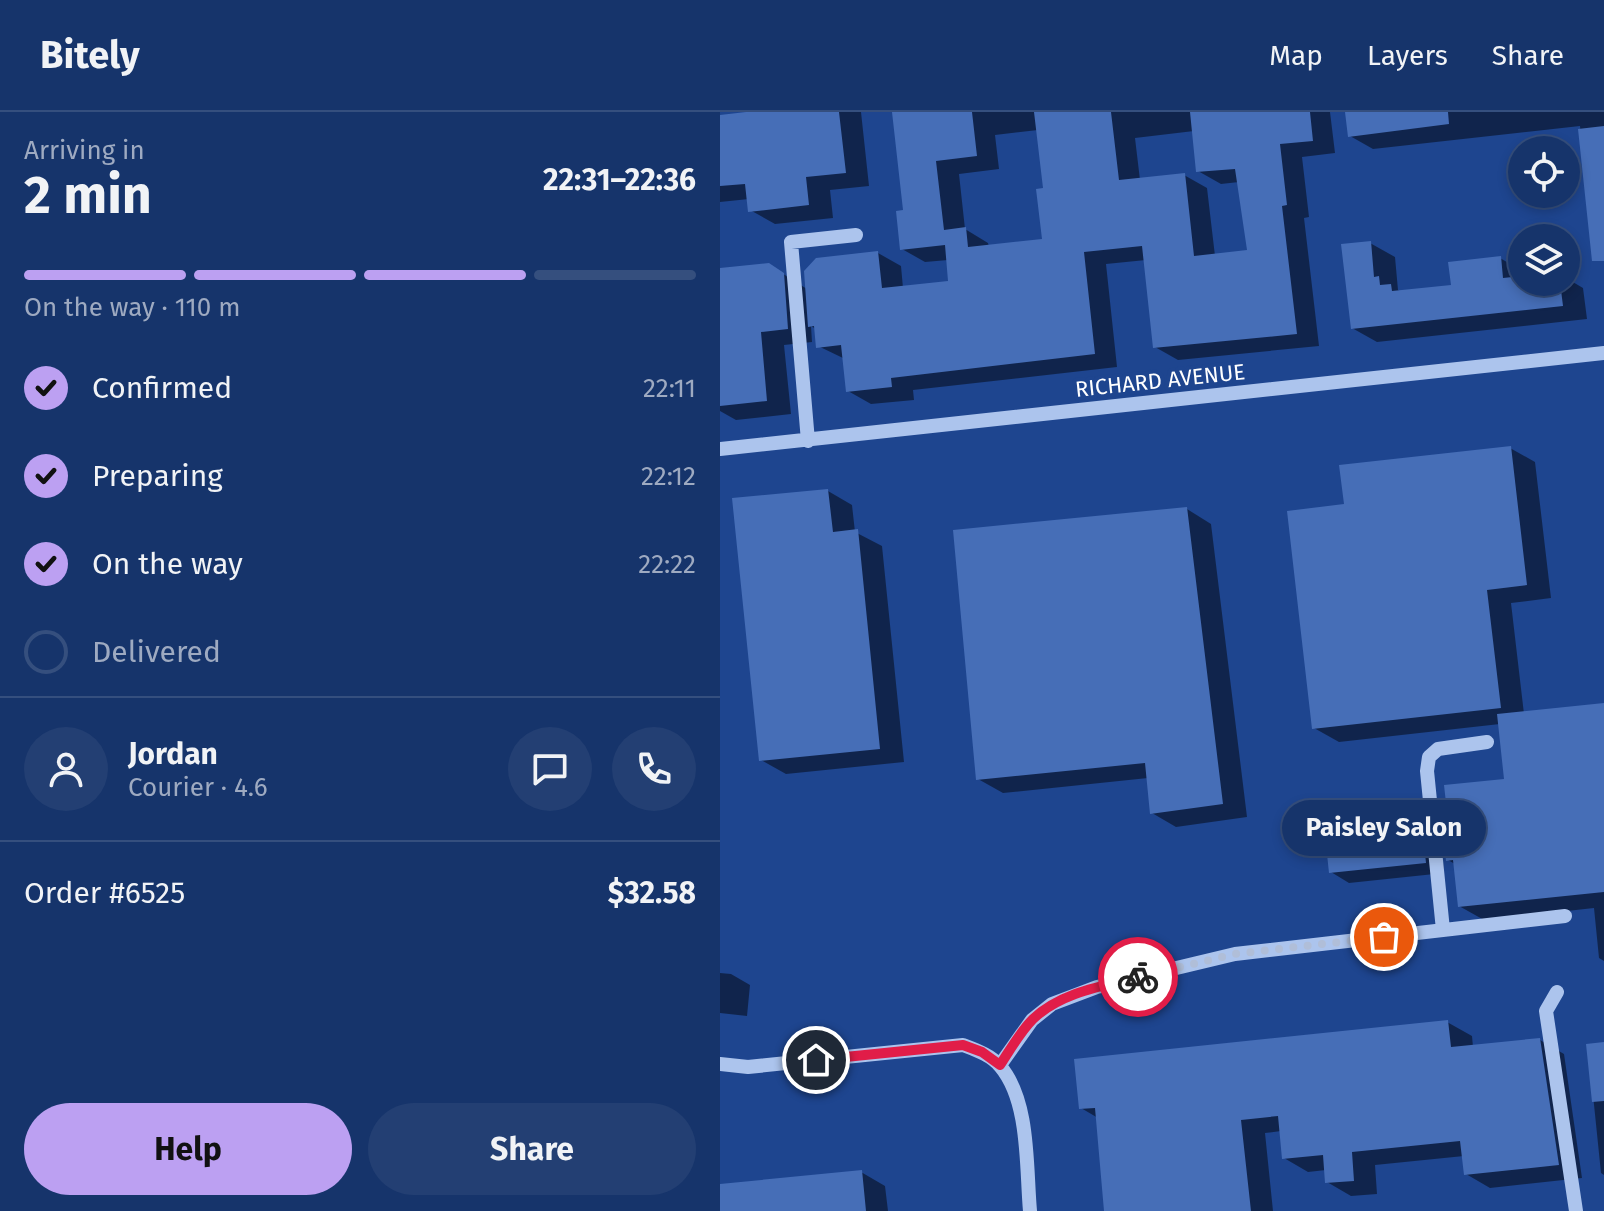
<!DOCTYPE html>
<meta charset="utf-8">
<style>
body{margin:0;font-family:"Fira Sans",sans-serif;background:#233f73;color:#f1f3f6;height:100vh;display:flex;flex-direction:column;font-size:30px;white-space:nowrap}
*{box-sizing:border-box;margin:0}
p{font-size:26px;color:#9eaac1}
.icon{flex:none;width:44px;height:44px;fill:none;stroke:currentColor;stroke-width:2;stroke-linecap:round;stroke-linejoin:round}
.map{position:relative;flex:1;overflow:hidden}
.side{display:flex;flex-direction:column;background:#16346b;width:720px}
.side>*{flex:none}
.buttons{position:absolute;left:788px;top:24px;display:grid;gap:16px}
.buttons a{display:grid;place-items:center;width:72px;height:72px;border-radius:50%;background:#16346b;box-shadow:0 4px 12px #0003,0 0 0 2px #354f7e;font-size:40px}
.pin{position:absolute;display:grid;place-items:center;width:68px;height:68px;color:#fff;margin:-34px;border:4px solid #fff;border-radius:50%;box-shadow:0 2px 8px #0007}
.courier{position:absolute;display:grid;place-items:center;width:80px;height:80px;margin:-40px;border:6px solid #e11d48;border-radius:50%;background:#fff;color:#222;box-shadow:0 2px 10px #0007}
.bubble{position:absolute;height:56px;border-radius:28px;background:#16346b;box-shadow:0 4px 12px #0003,0 0 0 2px #354f7e;font-size:26px;font-weight:700;line-height:56px;text-align:center}
.overview em{font-style:normal;font-weight:700}
.overview div{display:flex;flex-direction:column-reverse}
.overview{display:flex;align-items:center;justify-content:space-between;height:136px;padding:0 24px}
h1{font-size:52px;font-weight:700;line-height:60px}
.bar{display:grid;grid-template-columns:repeat(4,1fr);gap:12px 8px;align-content:center;height:96px;padding:0 24px}
.bar i{height:10px;border-radius:6px;background:#354f7e}
.bar .selected{background:#bca0f2}
.bar p{grid-column:span 4}
.line{display:flex;align-items:center;gap:20px;padding:0 24px;border-top:2px solid #354f7e}
.line div{flex:1}
.round{display:grid;place-items:center;flex:none;width:84px;height:84px;border-radius:42px;background:#233f73}
ol{padding:0 24px;list-style:none}
li{display:flex;align-items:center;gap:24px;height:88px}
li p{margin-inline-start:auto}
li .icon{padding:8px;border-radius:50%;background:#bca0f2;color:#111;stroke-width:4}
li:last-child{color:#9eaac1}
li i{width:44px;height:44px;border:4px solid #354f7e;border-radius:50%}
.button{display:flex;gap:16px;margin-top:auto;padding:16px 24px}
.button a{flex:1;height:92px;border-radius:48px;background:#bca0f2;color:#111;font-size:32px;font-weight:700;line-height:92px;text-align:center}
.button a+a{background:#233f73;color:#f1f3f6}
header{display:flex;align-items:center;gap:48px;box-sizing:border-box;height:112px;padding:0 40px;background:#16346b;border-bottom:2px solid #354f7e}
header strong{font-size:38px}
nav{display:flex;gap:44px;margin-inline-start:auto;font-size:28px}
main{display:flex;flex:1;min-height:0}
.map>svg:first-child{display:block}
</style>
<header>
<strong>Bitely</strong>
<nav><a>Map</a><a>Layers</a><a>Share</a></nav>
</header>
<main>
<section class="side">
<div class="overview"><div><h1>2 min</h1><p>Arriving in</p></div><em>22:31–22:36</em></div>
<div class="bar"><i class="selected"></i><i class="selected"></i><i class="selected"></i><i></i><p>On the way · 110 m</p></div>
<ol>
<li><svg class="icon" aria-label="check" viewBox="0 0 24 24"><path d="M5 12l5 5 9-10"/></svg>Confirmed<p>22:11</p></li>
<li><svg class="icon" aria-label="check" viewBox="0 0 24 24"><path d="M5 12l5 5 9-10"/></svg>Preparing<p>22:12</p></li>
<li><svg class="icon" aria-label="check" viewBox="0 0 24 24"><path d="M5 12l5 5 9-10"/></svg>On the way<p>22:22</p></li>
<li><i></i>Delivered</li>
</ol>
<div class="line" style="height:144px"><a class="round"><svg class="icon" aria-label="person" viewBox="0 0 24 24"><circle cx="12" cy="8" r="4"/><path d="M4 21q1-7 8-7t8 7"/></svg></a><div><b>Jordan</b><p>Courier · 4.6</p></div><a class="round"><svg class="icon" aria-label="chat" viewBox="0 0 24 24"><path d="M4 5h16v11H9l-5 4z"/></svg></a><a class="round"><svg class="icon" aria-label="phone" viewBox="0 0 24 24"><path d="M5 4h4l2 5-3 2q2 4 5 5l2-3 5 2v4C11 20 4 13 5 4z"/></svg></a></div>
<div class="line" style="height:104px"><div>Order #6525</div><b>$32.58</b></div>
<div class="button"><a>Help</a><a>Share</a></div>
</section>
<div class="map">
<svg width="884" height="1099" viewBox="0 0 884 1099">
<rect width="100%" height="100%" fill="#1e458f"/>
<path fill="#0007" fill-rule="evenodd" d="M32,0H141L149,74L110,78L113,106L55,112L30,98L29,87L0,90V5Z
M174,0H610L615,41L582,45L589,105L584,106L599,234L458,248L435,235L426,148L386,152L397,255L193,278L194,288L151,292L128,279L125,247L98,234L96,217L91,214L92,230L64,233L71,302L16,308L0,299V158L49,153L87,177L158,141L181,154L183,176L231,171L228,148L205,150L182,137L186,100ZM318,18L325,78L324,129L269,135L268,131L245,117L239,62L279,57L275,23ZM474,19L478,59L501,72L519,70L529,140L495,144L487,76L464,63L420,68L415,26Z
M627,0H884V129L871,122L860,14L653,37L630,24Z
M650,131L675,145L678,178L682,180L733,175L780,146L802,159V170H846V166L863,176L867,207L657,230L632,216Z
M790,336L815,350L831,486L791,491L804,602L884,593V849L879,846L874,796L764,808L739,794L735,752L728,748L786,668L780,612L619,630L594,616L626,394Z
M108,379L132,393L135,420L162,434L184,650L66,662L41,648Z
M467,397L491,412L527,705L456,715L432,701L428,666L283,681L258,667Z
M700,696L719,707L724,761L629,771L611,760Z
M0,861L11,862L30,873L27,904L0,901Z
M727,910L752,924L753,935L820,928L844,942L862,1066L770,1076L746,1062L744,1044L655,1053L657,1082L631,1084L607,1070L606,1058L588,1060L564,1046L561,1019L545,1021L553,1099H386L378,1006L361,996Z
M884,932V1063L881,1061L868,934Z
M141,1060L165,1074L168,1099H0V1074Z"/>
<path fill="#466eb7" d="M26,0H119L126,61L86,65L89,93L28,100L25,72L0,74V3Z
M172,0H252L257,44L216,49L224,118L246,115L248,135L322,127L316,77L323,76L314,0H391L399,68L465,61L474,144L527,138L515,57L476,60L470,0H590L593,29L560,32L567,93L562,94L577,222L433,236L422,134L364,140L375,242L171,266L172,275L126,280L121,233L96,236L94,214L88,215L84,159L96,146L158,139L162,176L228,169L225,133L180,138L176,99L183,98Z
M625,0H728L729,12L628,25Z
M884,14V149H872L858,17Z
M651,129L654,165L659,164L660,173L671,172L672,179L731,173L728,150L781,144L783,166L802,164V170H840L843,194L631,217L621,132Z
M49,151L64,161L68,217L41,220L47,289L0,294V156Z
M791,334L807,473L767,478L781,596L592,617L567,399L624,392L619,353Z
M108,377L113,420L138,417L160,637L39,649L12,386Z
M467,395L503,692L430,702L425,651L256,668L233,418Z
M884,591V780L738,795L733,748L726,749L720,692L726,691L724,673L784,667L777,602Z
M700,694L706,751L609,761L603,704Z
M728,908L731,935L820,926L839,1053L744,1063L740,1029L632,1040L634,1069L605,1071L603,1043L562,1047L558,1004L521,1008L531,1099H384L375,996L359,997L354,947Z
M884,930V989L872,990L866,932Z
M142,1058L146,1099H0V1072Z"/>
<g fill="none" stroke-linecap="round" stroke-linejoin="round">
<path stroke="#acc4ed" stroke-width="14" d="M88,329L71,130L136,123
M0,337L884,241
M723,818L707,659L709,645L718,637L767,630
M837,880L826,899L856,1099
M0,952L28,955L243,933C256,938 271,943 280,954C310,989 306,1055 310,1099
M280,953L312,908L332,892L377,875L515,842L845,804"/>
</g>
<g fill="none" stroke-linecap="round" stroke-linejoin="round">
<path stroke="#b0bed8" stroke-width="8" stroke-dasharray="0 14.4" d="M418,865L515,842L664,825"/>
<path stroke="#e11d48" stroke-width="10" d="M96,948L243,933L262,940L280,953C290,938 300,920 313,907C340,881 382,874 418,865"/>
</g>
<g text-anchor="middle" stroke-width="8" stroke-linejoin="round" paint-order="stroke">
<g font-size="22" fill="#fff" stroke="#1e458f">
<text transform="translate(440 268) rotate(-6)" y="8">RICHARD AVENUE</text>
</g>
</g>
</svg>
<div class="buttons">
<a><svg class="icon" aria-label="locate" viewBox="0 0 24 24"><circle cx="12" cy="12" r="6"/><path d="M12 2v4M12 18v4M2 12h4M18 12h4"/></svg></a>
<a><svg class="icon" aria-label="layers" viewBox="0 0 24 24"><path d="M12 4l9 5-9 5-9-5zM3 14l9 5 9-5"/></svg></a>
</div>
<div class="pin" style="left:664px;top:825px;background:#ea580c"><svg class="icon" aria-label="bag" viewBox="0 0 24 24"><path d="M5 8h14l-1 12H6zM9 8a3 3 0 0 1 6 0"/></svg></div>
<div class="pin" style="left:96px;top:948px;background:#1f2937"><svg class="icon" aria-label="home" viewBox="0 0 24 24"><path d="M3 11l9-7 9 7M6 9v11h12V9"/></svg></div>
<div class="courier" style="left:418px;top:865px"><svg class="icon" aria-label="bike" viewBox="0 0 24 24"><circle cx="6" cy="16" r="4"/><circle cx="18" cy="16" r="4"/><path d="M6 16l4-8h5l3 8M10 8l3 8H6M13 5h3"/></svg></div>
<div class="bubble" style="left:562px;top:688px;width:204px">Paisley Salon</div>
</div>
</main>
